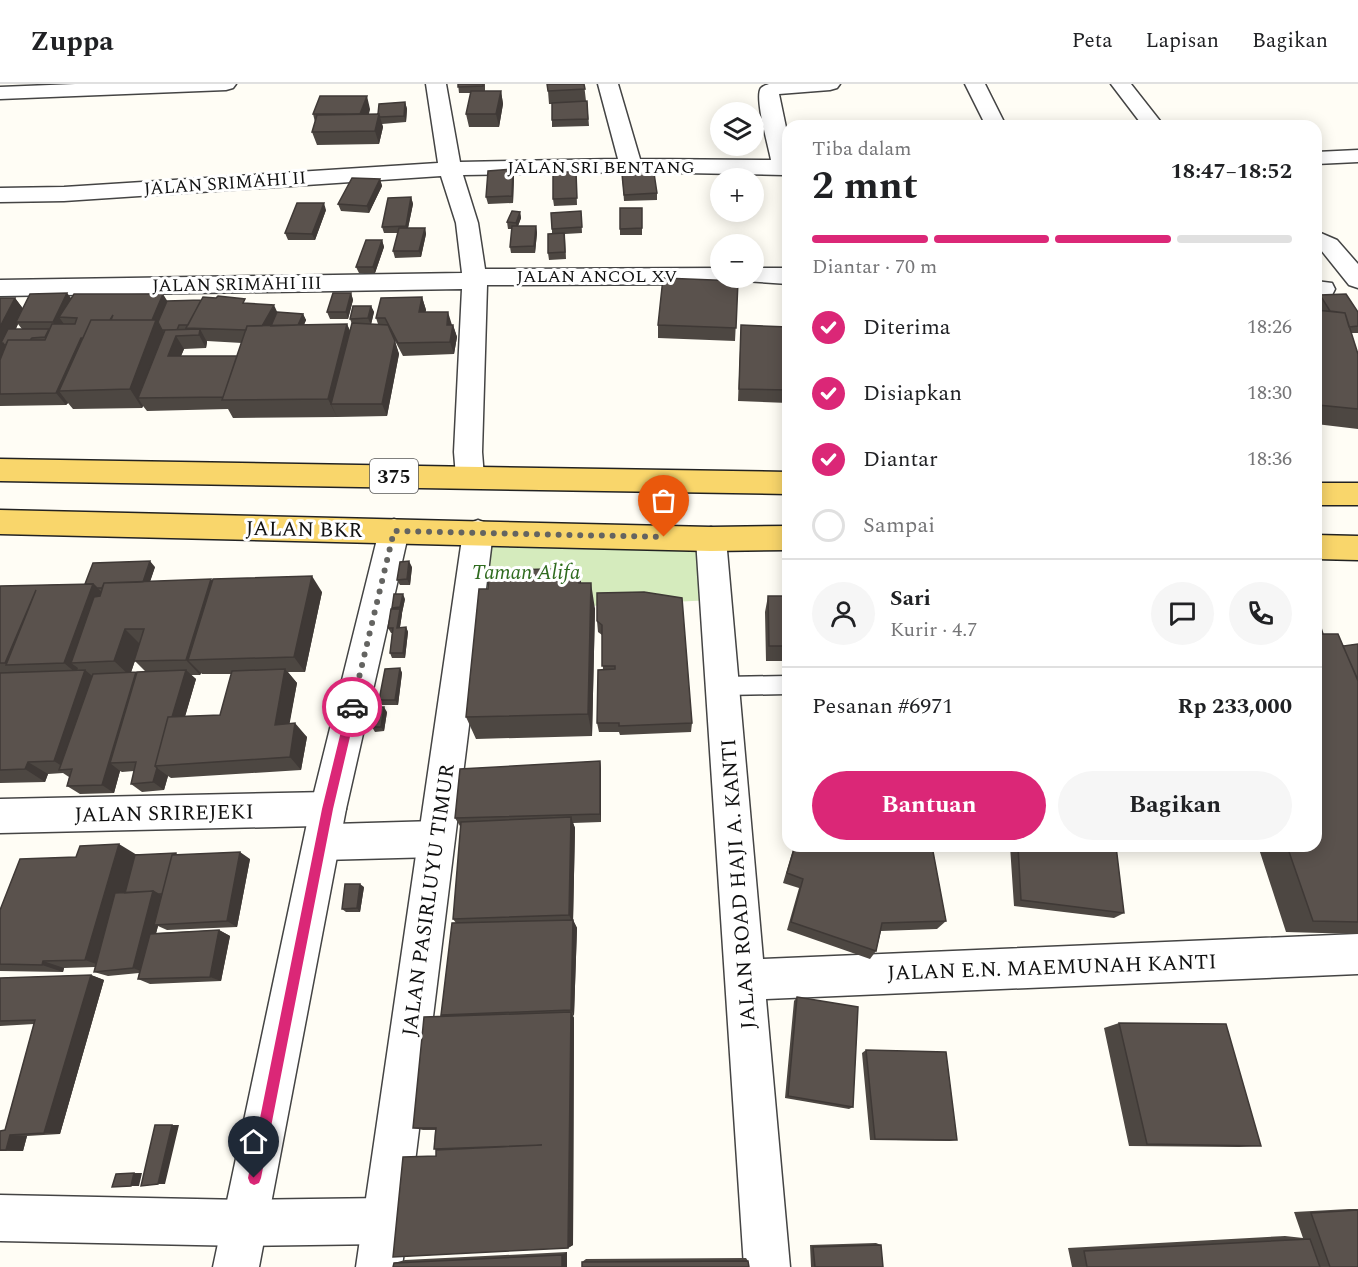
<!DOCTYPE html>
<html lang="id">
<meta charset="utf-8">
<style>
body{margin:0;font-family:Spectral,serif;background:#f6f6f6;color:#202124;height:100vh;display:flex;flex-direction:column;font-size:22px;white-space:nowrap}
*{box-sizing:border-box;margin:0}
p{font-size:20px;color:#757577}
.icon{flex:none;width:33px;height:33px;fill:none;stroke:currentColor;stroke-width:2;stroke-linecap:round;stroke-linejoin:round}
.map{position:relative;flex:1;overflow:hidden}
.drawer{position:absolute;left:782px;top:36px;width:540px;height:732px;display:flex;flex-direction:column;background:#fff;border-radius:18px;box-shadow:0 3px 15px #0003}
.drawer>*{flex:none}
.buttons{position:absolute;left:710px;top:18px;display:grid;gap:12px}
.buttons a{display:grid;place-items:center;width:54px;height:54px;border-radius:50%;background:#fff;box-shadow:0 3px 15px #0003;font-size:30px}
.pin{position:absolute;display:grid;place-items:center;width:51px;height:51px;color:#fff;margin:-62px -26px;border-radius:50% 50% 50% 0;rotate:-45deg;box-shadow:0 0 6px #0007}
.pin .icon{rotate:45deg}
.courier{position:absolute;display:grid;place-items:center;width:60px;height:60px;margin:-30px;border:4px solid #db2777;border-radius:50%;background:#fff;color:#222;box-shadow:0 2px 8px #0007}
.headline em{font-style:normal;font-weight:700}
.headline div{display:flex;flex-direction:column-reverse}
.headline{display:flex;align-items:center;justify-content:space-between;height:102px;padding:0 30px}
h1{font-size:39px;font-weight:700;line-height:45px}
.bar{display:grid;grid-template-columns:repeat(4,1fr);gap:9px 6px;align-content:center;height:72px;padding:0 30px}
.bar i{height:8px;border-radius:4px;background:#e0e0e0}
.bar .on{background:#db2777}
.bar p{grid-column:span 4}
.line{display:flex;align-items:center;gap:15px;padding:0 30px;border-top:2px solid #e0e0e0}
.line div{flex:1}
.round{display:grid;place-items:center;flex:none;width:63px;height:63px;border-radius:32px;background:#f6f6f6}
ol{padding:0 30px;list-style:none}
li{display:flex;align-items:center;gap:18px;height:66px}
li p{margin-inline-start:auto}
li .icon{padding:6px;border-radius:50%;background:#db2777;color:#fff;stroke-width:4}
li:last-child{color:#757577}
li i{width:33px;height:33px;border:3px solid #e0e0e0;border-radius:50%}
.cta{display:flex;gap:12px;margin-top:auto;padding:12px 30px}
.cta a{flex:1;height:69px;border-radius:36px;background:#db2777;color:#fff;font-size:24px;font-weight:700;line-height:69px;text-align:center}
.cta a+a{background:#f6f6f6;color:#202124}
header{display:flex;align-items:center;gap:36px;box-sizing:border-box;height:84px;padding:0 30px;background:#fff;border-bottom:2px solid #e0e0e0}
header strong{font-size:28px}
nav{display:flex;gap:33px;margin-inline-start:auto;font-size:21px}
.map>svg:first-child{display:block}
</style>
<header>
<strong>Zuppa</strong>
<nav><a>Peta</a><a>Lapisan</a><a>Bagikan</a></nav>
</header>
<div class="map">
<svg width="1358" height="1183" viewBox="0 0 1358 1183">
<rect width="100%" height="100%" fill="#fffdf5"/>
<path fill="#d5ebbd" d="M480,455L706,457L713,516L589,522L475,504Z"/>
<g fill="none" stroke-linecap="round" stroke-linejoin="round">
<g stroke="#444" stroke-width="3">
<path id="service" d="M788,592V610L723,611L716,609L712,602L716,595L723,593Z"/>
</g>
<g stroke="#444" stroke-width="3">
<path id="minor" d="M75,0H236L233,4L226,6L0,15V3Z
M426,0H446L460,78L618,75L598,0H618L640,75L771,76C769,64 754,13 761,4C763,2 766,1 769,0H840L837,4L830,6L779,10L788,53V90L784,91L631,88L463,91L478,139L485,185L720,184V194H731L729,197L720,200L487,201L482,368L484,393L480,401L470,404L460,401L456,393L454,368L462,205L0,212V196L462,189L456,139L441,92L64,117L0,118V104L64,103L438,79Z
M965,0H985L1006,42H986Z
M1111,0H1131L1164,42H1143Z
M1358,66V78L1316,80V68Z
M1316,147L1337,156L1358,180V204L1349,201L1321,166L1316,163Z
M753,184H788V200L744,197L742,194H753Z
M1316,197L1332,199L1335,205L1332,211L1316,213Z
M711,443L722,447L726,455L763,875L1358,850V890L766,915L790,1183H744L696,455L700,447Z
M328,708L341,713L346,725L341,737L333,740L436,737L449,743L454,755L449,767L436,773L322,776L309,770L304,758L309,746L317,742L0,749V715Z
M0,1111L245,1116L385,1114L401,1121L408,1137L401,1153L385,1160L245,1162L0,1157Z"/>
</g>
<g stroke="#444" stroke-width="3">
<path id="tertiary" d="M394,435L405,439L409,447L346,725L259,1183H213L310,725L379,447L383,439Z
M478,436L489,440L493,448L402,1183H356L463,448L467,440Z"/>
</g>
<g stroke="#222" stroke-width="3">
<path id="primary" d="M0,375L788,388V410L0,397Z
M1316,399H1358V421H1316Z
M0,426L711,443L788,442V466L711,467L0,450Z
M1316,451L1358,452V476L1316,475Z"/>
</g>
<use href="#service" fill="#fff" fill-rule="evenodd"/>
<use href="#minor" fill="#fff" fill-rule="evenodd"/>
<use href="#tertiary" fill="#fff" fill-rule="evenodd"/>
<use href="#primary" fill="#f9d66b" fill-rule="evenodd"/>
</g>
<path fill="#4d4742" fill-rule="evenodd" d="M458,0H485V7H501L503,20L499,43H469L466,30L471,9H459Z
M584,0L586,17H587L589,42L552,43V20H549L548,7Z
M405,18L407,25L406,38L382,40L383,43L379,60L317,61L312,48L315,38L313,30L370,25L369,30H378Z
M576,88L577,121L554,122L553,115Z
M622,90L657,109V116L624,117Z
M514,92L513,119L488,120L486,113Z
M380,95L382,102L369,129L341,127L338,120Z
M411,113L413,120L408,144H425L426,150L421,173L395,174L393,167L398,149H384L382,143Z
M642,124V151H620V145Z
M326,126L315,156H288L285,149Z
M581,127L582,149L565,150L566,175L549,176L548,169L552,150V145Z
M520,128L521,134L518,142H536L537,149L535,169H511L510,163L512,145H508L507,138Z
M382,156L384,163L375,189H359L356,183Z
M738,197L735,257L658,254V241Z
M67,209L71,214L248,220L277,228L303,230L306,236L304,241L347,240L350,247L352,240L350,235L371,222L374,228L371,240H378L376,234L422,213L426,226L425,228L451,241H453L457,253L454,270L403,272L394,255L399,270L387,332L337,333V332V333L233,334L228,325L147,327L143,322L142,324L73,325L68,319L66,321L0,322V214H15L23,225ZM18,240L22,245H16ZM207,257L242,259L237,272H181L184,265L206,264L207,258Z
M351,209L353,216L348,235H330L327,228Z
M1320,211L1358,228V249H1351L1358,270V345L1316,340V226H1320L1316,219V216Z
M741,241L788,243V319L738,317Z
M155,483L150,497H213L322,508L305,588H288L297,599L289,640L307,653L301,686L171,694L168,692L164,706L142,708L131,700L134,687L122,688L120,687L114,709L80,710L67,702L69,693L63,689L48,690L45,698L0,699V502L85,500ZM135,577L146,588L137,589L131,588ZM201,589L202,590H232L220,631L185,632L196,595L191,591H200Z
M412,483L410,501H400L397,496Z
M581,499L595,525L592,652L476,655L466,633Z
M597,509L692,639L691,648L620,651L619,648H599L597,639L603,586L602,551L598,548L597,537Z
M768,512H788V577H766L765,528Z
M405,515L402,529V530L400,543H406L408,548L405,574H392L390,569L392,549H391L388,544L392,525V524Z
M1323,550L1343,562L1358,560V850L1286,848L1258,762H1316Z
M400,584L402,589L398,621H382L379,616Z
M387,628L384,647L375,648L372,643Z
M600,677L601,686V738L573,739L575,744L573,836L577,844L574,931L573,932L574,934L573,1161L568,1164L436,1072L481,1064L443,1065H434L435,1046H423L413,1044L444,932L441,931L456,839L453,835L461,742H460L455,734Z
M794,762H932L946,837L937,845L881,847L876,867L870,875L787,846L799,804L783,799Z
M1010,762H1116L1124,829L1114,834L1014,822Z
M136,770H178L250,775L237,843L167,846L158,842L156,849L219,846L230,852L221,897L150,900L138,895L139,889L108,892L94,888L95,883L64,884L63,888L0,887V826Z
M364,803L360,828H346L342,825Z
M91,891L104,896L60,1050L27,1052L23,1067H0V1047L5,1046L34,940L0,942V894Z
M797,913L853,1023L849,1025L785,1014L794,917Z
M1119,939L1261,1062L1239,1063L1129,1062L1104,944Z
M866,966L957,1056L950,1057L870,1056L862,969Z
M1349,1125H1358V1183H1072L1068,1164L1285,1152L1303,1154L1294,1128Z
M876,1159L881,1161L883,1183H811L810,1161Z
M567,1168V1183H393L394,1179L405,1176Z
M746,1174L748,1177L582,1178L586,1175Z"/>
<path fill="#3f3936" d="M501,7L503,20L499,43L496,30Z
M367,12L370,25L364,43L360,30Z
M405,18L407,25L406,38L404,32Z
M379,30L383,43L379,60L375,47Z
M513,85L514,92L513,119L512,112Z
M380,95L382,102L369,129L367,122Z
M411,113L413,120L407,149L406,142Z
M324,119L326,126L315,156L312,150Z
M520,128L521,134L517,145L516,139Z
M536,142L537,149L535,169L534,162Z
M425,144L426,150L421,173L419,167Z
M382,156L384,163L375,189L373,183Z
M67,209L76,222L59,233L66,243L62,251L53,238Z
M351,209L353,216L348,235L346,228Z
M163,210L171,223L162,245L168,255L138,314L143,322L142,324L130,305L151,238Z
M422,213L426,226L423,241L419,228Z
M15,214L25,227L16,238L18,240L7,262L0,293V243Z
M274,221L280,234L270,252L260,247Z
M371,222L374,228L371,241L368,234Z
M448,228L452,241H447Z
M303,230L306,236L295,260L292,253Z
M347,240L355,259L331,320L337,333L328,315Z
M453,241L457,253L454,270L450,258Z
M200,245L207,258L206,264L199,251Z
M176,252L184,265L176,284L168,272Z
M81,254L90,267L59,307L68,319L66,321L56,309Z
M395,257L399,270L387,332L382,320Z
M150,477L155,483L148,504L143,499Z
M409,477L412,483L410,501L407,495Z
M579,484L583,511L579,499Z
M312,492L322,508L305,588L294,573Z
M211,495L223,511L188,576L201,589L200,591L186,576Z
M591,499L595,525L592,652L588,630Z
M93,500L104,510L71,579L78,584L76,589L64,579Z
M36,506L7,581L5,579Z
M403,510L405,515L402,529L400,523Z
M400,525L402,530L399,549L397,544Z
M406,543L408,548L405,574L403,569Z
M125,545L140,560L130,592L114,577Z
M400,584L402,589L398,621L395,616Z
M285,585L297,599L287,654L275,641Z
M85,586L102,600L72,685L68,686L54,677Z
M186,586L196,595L171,681L157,682Z
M136,588L147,598L110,679L120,687L114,709L102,701Z
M384,623L387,628L384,647L381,643Z
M295,639L307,653L301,686L290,673Z
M600,677L601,686V738L600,730Z
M28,678L48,690L45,698L25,685Z
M157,684L168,692L164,706L153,698Z
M571,733L575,744L573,839L569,831Z
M119,760L137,771L105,883L85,876Z
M240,768L250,775L237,843L227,837Z
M360,800L364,803L360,828L357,824Z
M153,807L165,814L154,841L158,842L146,889L133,884Z
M573,836L577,844L574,931L571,926Z
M219,846L230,852L221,897L210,893Z
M43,877L64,884L63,888L42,881Z
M91,891L104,896L60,1050L44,1049Z
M571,928L574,934L573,1161L568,1164Z
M172,1041H179L165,1100H158Z
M10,1051L27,1052L23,1067L6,1066Z
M134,1089H142L139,1102H131Z
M567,1168V1183H562V1171Z"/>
<path fill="#5a524d" stroke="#3f3936" stroke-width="1.5" d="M458,0H483V2L458,3Z
M547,0H584L585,5L548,7Z
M471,7H501L496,30H466Z
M320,12H367L360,30H313Z
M587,17L588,35L552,36V19Z
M405,18L404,32L380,33L378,30L379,20Z
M379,30L375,47L312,48L317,31Z
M513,85L512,112L486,113L488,87Z
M553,88H576L577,114L553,115Z
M654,89L657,109L624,111L622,90Z
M352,94L380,95L367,122L338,120Z
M411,113L406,142L382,143L388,114Z
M297,119H324L312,150L285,149Z
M620,124H642V144L620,145Z
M512,127L520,128L516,139L507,138Z
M581,127L582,143L552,145L551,129Z
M512,142H536L534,162L510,163Z
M399,144H425L419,167H393Z
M564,149L565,168L548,169V150Z
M366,156H382L373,183H356Z
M663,194L738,197L736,244L658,241Z
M67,209L53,238H16L30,210Z
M333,209H351L346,228H327Z
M74,210H163L152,236H111L113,231L110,236H91L83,254H81L56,309L0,310V276L8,256H45L52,240H75L77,234L59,233Z
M1346,210L1358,228V242L1349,243L1345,229L1330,227L1320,211Z
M218,212L245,215L243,219L274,221L262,242H247L246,246L186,244L203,213L216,214Z
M422,213L419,228H448L447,241H453L450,258L398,259L385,234H376L381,214Z
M0,214H15L0,243Z
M201,216L188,241H179L177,246H162L158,238L167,217Z
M353,222H371L368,234L350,235Z
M1316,226L1345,229L1358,270V325L1318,321L1316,312Z
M277,228L303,230L298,241L271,242Z
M91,236H156L130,305L59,307Z
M352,239L388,241L395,257L382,320H331Z
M347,240L328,315L222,316L247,242Z
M741,241L788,243V306L739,305Z
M8,245H49L45,253L32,254L30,256H8L5,262L3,259H1Z
M200,245L199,251L176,252L168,272H237L223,313L138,314L165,246Z
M150,477L143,498L104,499L102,504H97L93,500H85L93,479Z
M409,477L407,495L397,496L400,478Z
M579,484V499H591L588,630L466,633L479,505H488L489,493L513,492L514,486Z
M312,492L294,573L188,576L213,495Z
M211,495L186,576L134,577L144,545H125L114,577L71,579L94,513L100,512L104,499Z
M93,500L64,579L6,581L36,506L5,579H0V502Z
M644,508L682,514L692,639L619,642V639H597L598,586L615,585V582H602V541L597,537V509Z
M394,510H403L400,523L392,524Z
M768,512H788V562H769Z
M391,525H400L397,544L406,543L403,569H390L393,544H388Z
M1316,528L1323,550H1316Z
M1316,550H1338L1358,597V838L1313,837L1287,762H1316Z
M1358,560V596L1343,562Z
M400,584L395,616H379L385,585Z
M285,585L275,641L295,639L290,673L155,682L168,633L220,631L232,587Z
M85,586L54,677L28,678L25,685L0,686V589Z
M186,586L172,633H168L155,682L157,684L153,698L131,700L136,678L110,679L137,588Z
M136,588L102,701L67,702L72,685L59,686L93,590Z
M375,623H384L381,643H372Z
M600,677V730L455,734L460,685Z
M571,733L569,831L453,835L461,738Z
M119,760L85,876L43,877L42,881L0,880V826L20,775L76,773L80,762Z
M795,762H932L946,837L882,839L876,867L791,838L803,795L787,789Z
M1018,762H1116L1124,829L1021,816Z
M240,768L227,837L154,841L172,771Z
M176,769V770L172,771L162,810H158L153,807L125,809L135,771Z
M345,800H360L357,824L342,825Z
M153,807L133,884L94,888L115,809Z
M573,836L571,926L441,931L452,839Z
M219,846L210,893L138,895L150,850Z
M91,891L44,1049L10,1051L6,1066H0V1047L5,1046L35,936L0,937V894Z
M797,913L858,923L853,1023L788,1012Z
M571,928L568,1164L393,1173L403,1073L436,1072V1066L542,1061L434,1065L436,1044H413L424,933Z
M1119,939L1226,940L1261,1062L1147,1060Z
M866,966L946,968L957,1056L875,1055Z
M155,1041H172L158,1100L141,1102Z
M134,1089L131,1102L112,1103L116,1090Z
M1358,1126V1183H1330L1311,1129Z
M1310,1155L1320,1183H1087L1084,1167Z
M881,1161L883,1183H815L813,1163Z
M562,1171V1183H393L394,1179Z
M748,1177L749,1183H582V1178Z"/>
<path fill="#db2777" d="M352,618L357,623L333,725L261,1094L259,1099L254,1101L250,1099L248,1094L322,725L347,623Z"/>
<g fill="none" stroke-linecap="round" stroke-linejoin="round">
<path stroke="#646461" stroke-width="6" stroke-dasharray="0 10.8" d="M352,623L394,447L664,453"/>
</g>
<g text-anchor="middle" stroke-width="6" stroke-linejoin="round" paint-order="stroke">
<g font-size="18" fill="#111" stroke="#fff">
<text x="601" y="89">JALAN SRI BENTANG</text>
<text transform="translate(225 99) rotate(-4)" y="6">JALAN SRIMAHI II</text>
<text x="597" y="198">JALAN ANCOL XV</text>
<text transform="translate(237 200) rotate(-1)" y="6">JALAN SRIMAHI III</text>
</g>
<rect fill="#fff" stroke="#585858" stroke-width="1.5" x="370" y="375" width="48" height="34" rx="4.5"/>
<g font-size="20" font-weight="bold" fill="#111">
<text x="394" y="399">375</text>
</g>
<g font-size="21" fill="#111" stroke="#fff">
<text transform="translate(304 445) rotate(1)" y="7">JALAN BKR</text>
<text transform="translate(164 729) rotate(-1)" y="7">JALAN SRIREJEKI</text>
<text transform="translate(738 800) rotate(-94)" y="7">JALAN ROAD HAJI A. KANTI</text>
<text transform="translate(428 816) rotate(-82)" y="7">JALAN PASIRLUYU TIMUR</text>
<text transform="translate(1052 883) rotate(-2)" y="7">JALAN E.N. MAEMUNAH KANTI</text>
</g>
<g font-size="21" font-style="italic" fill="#2f6b1f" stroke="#fff">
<text x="526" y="495">Taman Alifa</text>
</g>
</g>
</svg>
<div class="buttons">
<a><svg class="icon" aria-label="layers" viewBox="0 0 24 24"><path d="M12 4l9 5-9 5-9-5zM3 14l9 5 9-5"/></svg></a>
<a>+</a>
<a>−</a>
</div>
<div class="pin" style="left:664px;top:453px;background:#ea580c"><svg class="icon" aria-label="bag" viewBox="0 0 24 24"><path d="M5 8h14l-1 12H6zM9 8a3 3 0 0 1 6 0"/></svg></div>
<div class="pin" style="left:254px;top:1094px;background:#1f2937"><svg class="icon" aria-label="home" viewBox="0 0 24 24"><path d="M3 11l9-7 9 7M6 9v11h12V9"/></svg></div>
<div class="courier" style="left:352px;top:623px"><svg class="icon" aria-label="car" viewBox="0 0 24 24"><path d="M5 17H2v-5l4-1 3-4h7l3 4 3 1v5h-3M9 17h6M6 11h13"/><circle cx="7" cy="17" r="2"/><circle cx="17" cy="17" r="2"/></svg></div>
<section class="drawer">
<div class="headline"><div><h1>2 mnt</h1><p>Tiba dalam</p></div><em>18:47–18:52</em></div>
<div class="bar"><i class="on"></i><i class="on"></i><i class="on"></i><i></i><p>Diantar · 70 m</p></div>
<ol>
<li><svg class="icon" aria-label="check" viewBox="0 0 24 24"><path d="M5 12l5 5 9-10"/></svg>Diterima<p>18:26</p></li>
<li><svg class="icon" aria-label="check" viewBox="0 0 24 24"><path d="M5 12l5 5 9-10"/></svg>Disiapkan<p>18:30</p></li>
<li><svg class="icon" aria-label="check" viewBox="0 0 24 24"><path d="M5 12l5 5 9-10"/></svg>Diantar<p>18:36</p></li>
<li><i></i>Sampai</li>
</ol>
<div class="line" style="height:108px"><a class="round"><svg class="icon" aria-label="person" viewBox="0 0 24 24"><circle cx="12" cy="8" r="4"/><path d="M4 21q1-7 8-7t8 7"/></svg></a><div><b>Sari</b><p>Kurir · 4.7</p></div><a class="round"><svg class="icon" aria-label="chat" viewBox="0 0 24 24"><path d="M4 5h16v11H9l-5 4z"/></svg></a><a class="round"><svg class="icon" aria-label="phone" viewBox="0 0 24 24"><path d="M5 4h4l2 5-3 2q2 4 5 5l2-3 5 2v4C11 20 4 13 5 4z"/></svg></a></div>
<div class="line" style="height:78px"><div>Pesanan #6971</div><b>Rp 233,000</b></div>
<div class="cta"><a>Bantuan</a><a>Bagikan</a></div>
</section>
</div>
